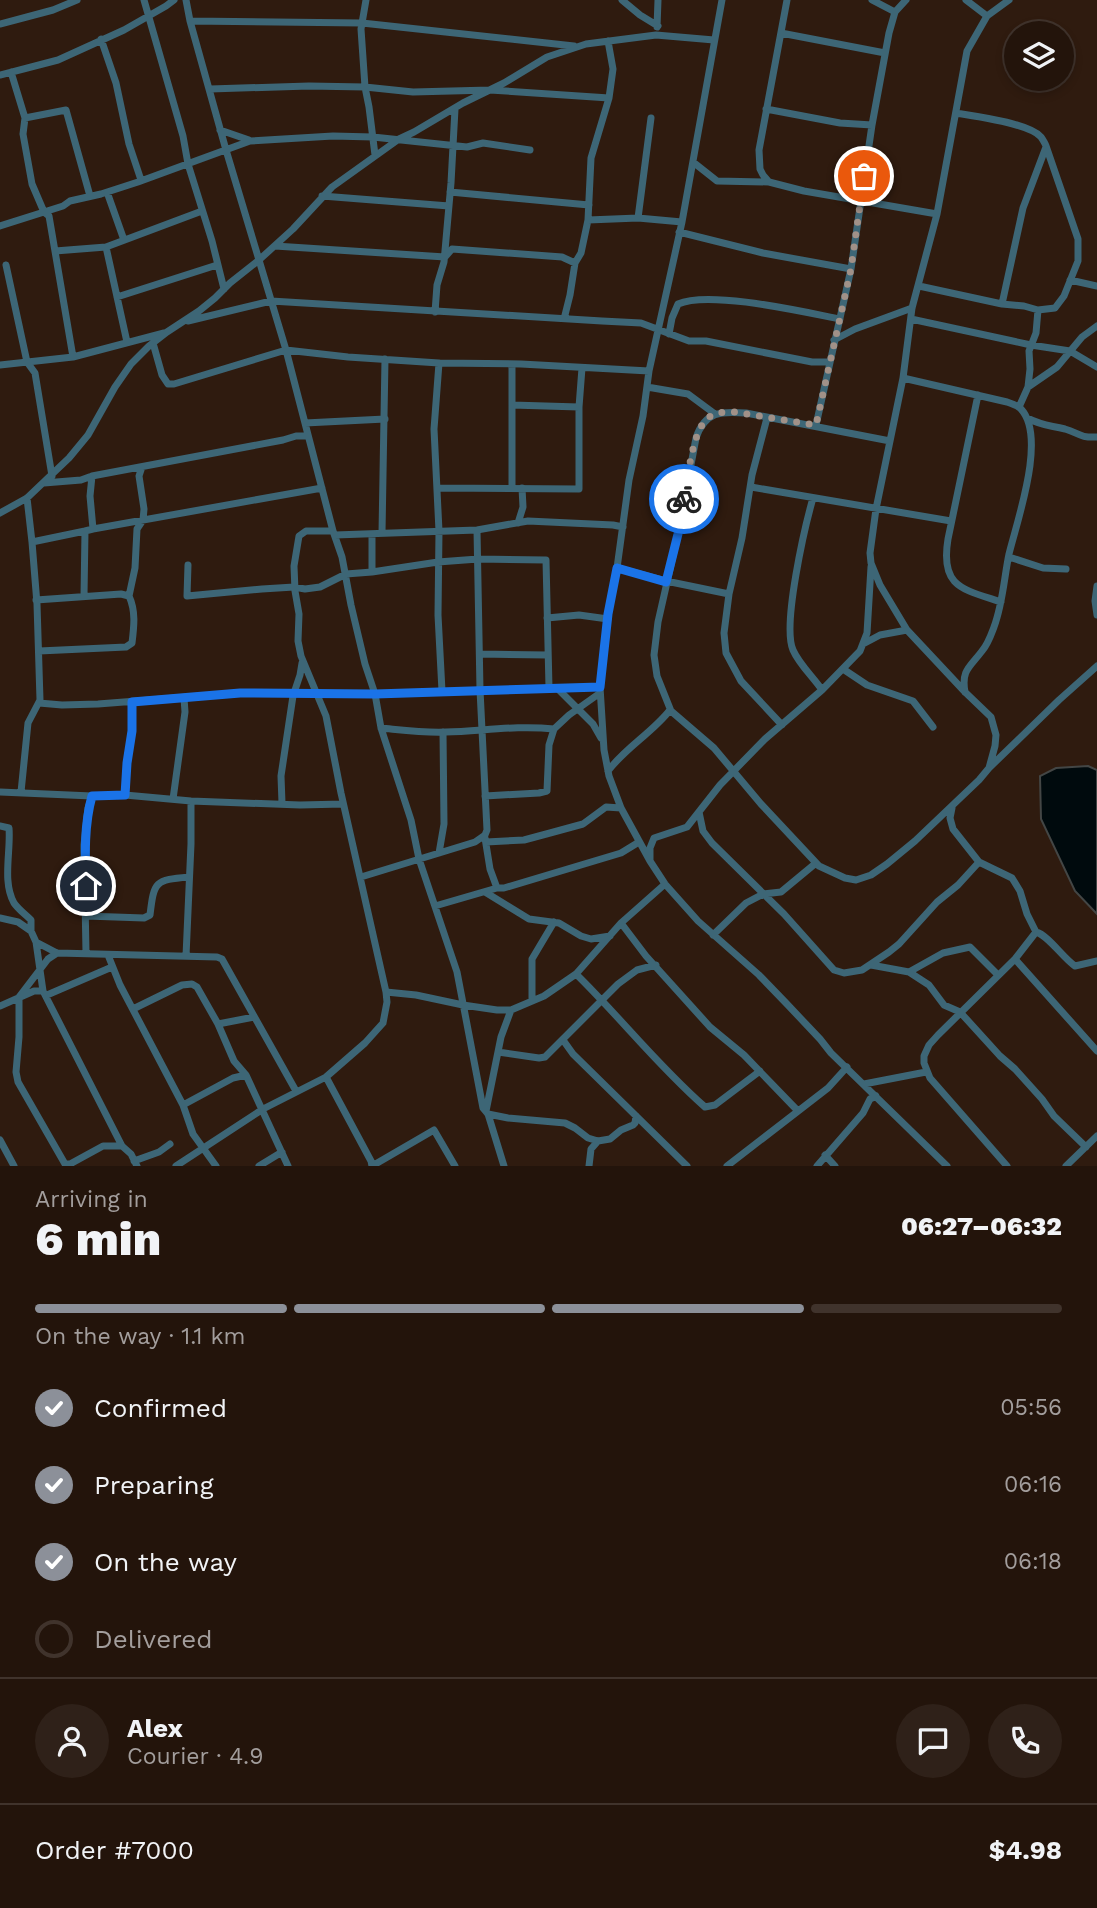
<!DOCTYPE html>
<meta charset="utf-8">
<style>
body{margin:0;font-family:"Work Sans",sans-serif;background:#2f2119;color:#f1f3f6;height:100vh;display:flex;flex-direction:column;font-size:26px;white-space:nowrap}
*{box-sizing:border-box;margin:0}
p{font-size:23px;color:#a39e9d}
.icon{flex:none;width:38px;height:38px;fill:none;stroke:currentColor;stroke-width:2;stroke-linecap:round;stroke-linejoin:round}
.map{position:relative;height:1166px;overflow:hidden}
.sheet{display:flex;flex-direction:column;background:#23140b;flex:1}
.sheet>*{flex:none}
.controls{position:absolute;left:1004px;top:21px;display:grid;gap:14px}
.controls a{display:grid;place-items:center;width:70px;height:70px;border-radius:50%;background:#23140b;box-shadow:0 4px 10px #0003,0 0 0 2px #40332c;font-size:35px}
.pin{position:absolute;display:grid;place-items:center;width:60px;height:60px;color:#fff;margin:-30px;border:4px solid #fff;border-radius:50%;box-shadow:0 2px 7px #0007}
.courier{position:absolute;display:grid;place-items:center;width:70px;height:70px;margin:-35px;border:5px solid #1a73e8;border-radius:50%;background:#fff;color:#222;box-shadow:0 2px 9px #0007}
.summary em{font-style:normal;font-weight:800}
.summary div{display:flex;flex-direction:column-reverse}
.summary{display:flex;align-items:center;justify-content:space-between;height:119px;padding:0 35px}
h1{font-size:46px;font-weight:800;line-height:52px}
.bar{display:grid;grid-template-columns:repeat(4,1fr);gap:10px 7px;align-content:center;height:84px;padding:0 35px}
.bar i{height:9px;border-radius:5px;background:#40332c}
.bar .current{background:#8c9099}
.bar p{grid-column:span 4}
.line{display:flex;align-items:center;gap:18px;padding:0 35px;border-top:2px solid #40332c}
.line div{flex:1}
.round{display:grid;place-items:center;flex:none;width:74px;height:74px;border-radius:37px;background:#2f2119}
ol{padding:0 35px;list-style:none}
li{display:flex;align-items:center;gap:21px;height:77px}
li p{margin-inline-start:auto}
li .icon{padding:7px;border-radius:50%;background:#8c9099;color:#fff;stroke-width:4}
li:last-child{color:#a39e9d}
li i{width:38px;height:38px;border:4px solid #40332c;border-radius:50%}
.map>svg:first-child{display:block}
</style>
<div class="map">
<svg width="1097" height="1166" viewBox="0 0 1097 1166">
<rect width="100%" height="100%" fill="#2f1b0f"/>
<path fill="#000a0d" stroke="#434645" stroke-width="2" d="M1088,766L1097,770V914L1075,891L1041,819L1040,776L1056,768Z"/>
<g fill="none" stroke-linecap="round" stroke-linejoin="round">
<path stroke="#3d6676" stroke-width="7" d="M144,0L183,136L188,164L212,241L224,289
M186,0L190,21L226,150L286,350L333,531L342,557L351,605L365,664L375,694L381,728L411,820L419,859L457,972L483,1108L488,1114L504,1166
M366,0L361,29L365,87L369,107L375,155
M622,0L640,15L658,26
M722,0L682,222L649,371L643,416L629,480L617,568L608,614L600,687L604,750L609,776L621,808L650,861L665,884L698,921L759,975L786,1003L820,1039L831,1053L947,1166
M787,0L759,150L760,169L763,175L769,182L804,191L937,214
M872,0L895,12
M966,0L987,16
M190,21L362,23L574,46
M0,24L53,10L77,0
M657,27L658,0
M781,33L885,53
M101,39L116,83L129,144L141,180
M608,41L613,69L609,98L591,158L588,220L638,218L682,222
M11,72L25,118L23,134L32,184L44,212L49,216L73,357
M0,75L58,60L124,30L166,6L174,0
M210,89L309,86L365,87L413,92L490,90L609,98
M766,109L840,123L872,125
M25,118L66,110L90,196
M220,130L249,140
M693,162L717,181L769,182
M107,192L124,240
M450,192L589,205
M322,196L449,206
M638,218L651,118
M0,226L63,206L70,201L101,194L138,182L250,141L333,136L373,137L467,147L483,143L530,150
M679,232L763,253L851,269
M275,246L445,257L452,249L562,257L575,263
M106,247L127,342
M55,251L106,247L202,211
M6,265L27,362L35,373L52,476
M1070,280L1097,286
M919,286L1002,304L1024,306L1038,310L1055,308L1064,296L1078,261V239L1046,146C1045,143 1043,140 1041,137C1029,123 974,116 956,113
M117,297L217,265
M1002,304L1023,208L1046,147
M435,312L437,285L444,262L451,183L455,109
M564,319L570,295L575,263L581,253L588,220
M911,319L1031,345L1070,351L1097,367
M188,321L271,301L602,321L641,323L689,341H706L812,362H830
M669,334L672,318L678,304C709,290 804,312 840,319
M834,340L855,329L912,308
M153,343L162,375L168,384H174L286,350L348,357L439,363L521,364L649,371
M439,363L434,429L439,531L438,615L442,691
M0,365L73,357L164,333
M903,378L1007,402C1012,404 1017,405 1021,409C1047,437 1017,521 1009,554C1004,578 1003,603 994,627C991,635 988,644 982,651C970,667 961,670 965,692
M647,387L688,394L715,414
M1028,387L1057,367L1082,337L1097,326
M978,395L948,539C940,587 962,589 1001,602
M512,405L579,407
M1019,407L1028,387L1030,369L1029,351L1036,333L1038,310
M767,418L752,475L742,538L729,594L724,633L726,653L741,681L782,725
M1027,418C1043,426 1048,425 1065,429C1079,433 1079,438 1097,437
M305,423L385,419
M816,425L851,269L872,125L889,33L895,12L906,0
M890,441L746,413C721,411 705,411 696,438L678,534L658,622L654,655L657,676L671,711L714,748L761,804L819,866L845,878L856,880L871,875L887,864L915,841L979,780L989,768L995,746L996,735L991,717L966,693L907,630L880,585L871,563L870,553L876,509L903,378L912,308L937,214L967,51L987,16L1009,0
M92,476L283,440L296,436H308
M44,483L81,480L92,476L90,496L93,529L85,531L84,596
M751,487L951,521
M437,488L579,489V407L582,368
M512,488V364
M813,498C805,526 782,625 793,650C799,664 813,677 822,690
M0,513L27,498L69,458L88,435L115,387L131,364L149,346L167,332L199,311L215,298L230,283L259,260L293,229L332,187L399,139L414,132L463,103L504,83L547,57L586,44L656,35L714,40
M518,523L523,507L522,488
M93,529L322,488
M382,533L385,359
M335,535L477,530L528,521L613,525L623,527
M32,542L85,531
M1009,557L1043,568L1066,569
M188,565L187,596L262,589L294,587L305,589L320,587L346,574L372,572L438,562L478,559L546,560L549,688
M617,568L666,581L729,594
M372,572V534
M1097,586L1095,601L1097,615
M129,596L135,568L137,529L143,520L144,509L139,476L142,467
M36,600L121,594L129,596C136,611 134,627 132,643L126,647L39,651
M547,618L579,615L608,619
M863,644L880,635L907,630
M480,654L548,655
M843,669L867,685L913,701L933,727
M557,688L593,724L601,738
M39,703L62,705L98,704L240,693L375,694L600,687
M381,728C402,730 424,733 446,732C482,731 518,725 554,729L569,715L600,693
M989,768L1059,700L1097,666
M608,771C626,747 652,733 670,710
M0,792L92,796L125,795L191,801L300,805L343,804
M21,792L28,723L40,700L37,604L32,542L27,498
M125,795L127,763L132,731V702
M485,796L539,793L547,791L549,745L554,729
M173,799L185,712L184,698
M282,803L281,776L293,696L300,675L302,663
M952,808L950,818L953,829L979,862L1012,878L1020,891L1027,914L1036,932L1015,959L938,1035L929,1045L924,1056V1063L930,1078L1007,1166
M699,812L703,831L712,843L784,914L834,970L844,973L862,970L889,952L899,944L937,902L958,885L979,862
M0,826L9,828C11,851 2,882 14,903C18,909 26,915 31,920V931
M485,838L490,869L497,888
M486,842L524,840L550,833L583,824L606,807L621,808
M439,853L444,824L443,732
M650,860V848L654,838L687,827L720,785L765,739L822,690L860,651L867,633L871,567
M361,877L475,842L485,835L487,830L480,690L477,530
M485,892L529,919L559,923L581,936L591,939L610,936
M435,906L497,888H504L621,853L639,842
M86,916L144,918L150,915C154,881 155,880 189,877
M0,918L18,922L31,931L36,942L57,953L217,957L222,959L296,1091
M621,923L646,956L710,1027L744,1055L797,1110
M1036,932C1048,935 1063,958 1075,966L1097,961
M713,935L746,903L763,894L781,892L816,863
M36,942L43,991
M57,953L48,959L19,997V1037L16,1072L18,1082L65,1164H70L103,1146H122
M86,953L84,845L88,808L92,796
M108,955L120,985L183,1105L193,1134L216,1166
M186,956L191,844V801
M1015,959L1097,1051
M871,965L909,972L929,985L944,1005L960,1012L1000,1056L1015,1069L1042,1099L1054,1116L1086,1147
M909,972L943,953L970,947L998,975
M576,974C620,1017 658,1066 705,1107L715,1105L760,1071
M386,992L416,995L463,1005L497,1010H511L544,996L576,974L621,923L665,884
M47,995L112,967
M532,1001V959L554,922
M0,1006L34,991H43L122,1146L131,1154L137,1166
M133,1009L182,985L192,984L197,987L218,1024L234,1061L246,1075L288,1166
M218,1024L254,1017
M563,1040L573,1054L687,1166
M498,1052L539,1058L545,1057L618,984L637,970L656,965
M326,1077L371,1161L372,1166
M864,1084L926,1072
M183,1105L233,1078L246,1075
M486,1111L501,1037L511,1010
M488,1114L508,1118L565,1123L575,1128L588,1138L598,1141L610,1139L621,1130L633,1125L635,1123L636,1116
M0,1140L14,1166
M825,1155L835,1166
M134,1161L159,1152L170,1144
M176,1166L263,1109L326,1077L365,1043L383,1023L387,1002L386,992L341,793L326,716L301,656L298,641L299,614L295,591L294,566L299,536L306,531H333
M259,1166L282,1152
M372,1166L434,1130L455,1166
M589,1166L591,1149L598,1141
M727,1166L828,1088L847,1067
M817,1166L863,1113L870,1099L876,1096
M1066,1166L1097,1136"/>
</g>
<g fill="none" stroke-linecap="round" stroke-linejoin="round">
<path stroke="#a19188" stroke-width="7" stroke-dasharray="0 12.6" d="M684,499C688,479 692,430 708,418C715,412 726,412 735,412L816,425L851,269L864,176"/>
<path stroke="#1a73e8" stroke-width="9" d="M86,886C85,855 84,825 92,796L125,795L127,763L132,731V702L240,693L375,694L600,687L608,614L617,568L666,582L678,534L684,499"/>
</g>
</svg>
<div class="controls">
<a><svg class="icon" aria-label="layers" viewBox="0 0 24 24"><path d="M12 4l9 5-9 5-9-5zM3 14l9 5 9-5"/></svg></a>
</div>
<div class="pin" style="left:864px;top:176px;background:#ea580c"><svg class="icon" aria-label="bag" viewBox="0 0 24 24"><path d="M5 8h14l-1 12H6zM9 8a3 3 0 0 1 6 0"/></svg></div>
<div class="pin" style="left:86px;top:886px;background:#1f2937"><svg class="icon" aria-label="home" viewBox="0 0 24 24"><path d="M3 11l9-7 9 7M6 9v11h12V9"/></svg></div>
<div class="courier" style="left:684px;top:499px"><svg class="icon" aria-label="bike" viewBox="0 0 24 24"><circle cx="6" cy="16" r="4"/><circle cx="18" cy="16" r="4"/><path d="M6 16l4-8h5l3 8M10 8l3 8H6M13 5h3"/></svg></div>
</div>
<section class="sheet">
<div class="summary"><div><h1>6 min</h1><p>Arriving in</p></div><em>06:27–06:32</em></div>
<div class="bar"><i class="current"></i><i class="current"></i><i class="current"></i><i></i><p>On the way · 1.1 km</p></div>
<ol>
<li><svg class="icon" aria-label="check" viewBox="0 0 24 24"><path d="M5 12l5 5 9-10"/></svg>Confirmed<p>05:56</p></li>
<li><svg class="icon" aria-label="check" viewBox="0 0 24 24"><path d="M5 12l5 5 9-10"/></svg>Preparing<p>06:16</p></li>
<li><svg class="icon" aria-label="check" viewBox="0 0 24 24"><path d="M5 12l5 5 9-10"/></svg>On the way<p>06:18</p></li>
<li><i></i>Delivered</li>
</ol>
<div class="line" style="height:126px"><a class="round"><svg class="icon" aria-label="person" viewBox="0 0 24 24"><circle cx="12" cy="8" r="4"/><path d="M4 21q1-7 8-7t8 7"/></svg></a><div><b>Alex</b><p>Courier · 4.9</p></div><a class="round"><svg class="icon" aria-label="chat" viewBox="0 0 24 24"><path d="M4 5h16v11H9l-5 4z"/></svg></a><a class="round"><svg class="icon" aria-label="phone" viewBox="0 0 24 24"><path d="M5 4h4l2 5-3 2q2 4 5 5l2-3 5 2v4C11 20 4 13 5 4z"/></svg></a></div>
<div class="line" style="height:91px"><div>Order #7000</div><b>$4.98</b></div>
</section>
